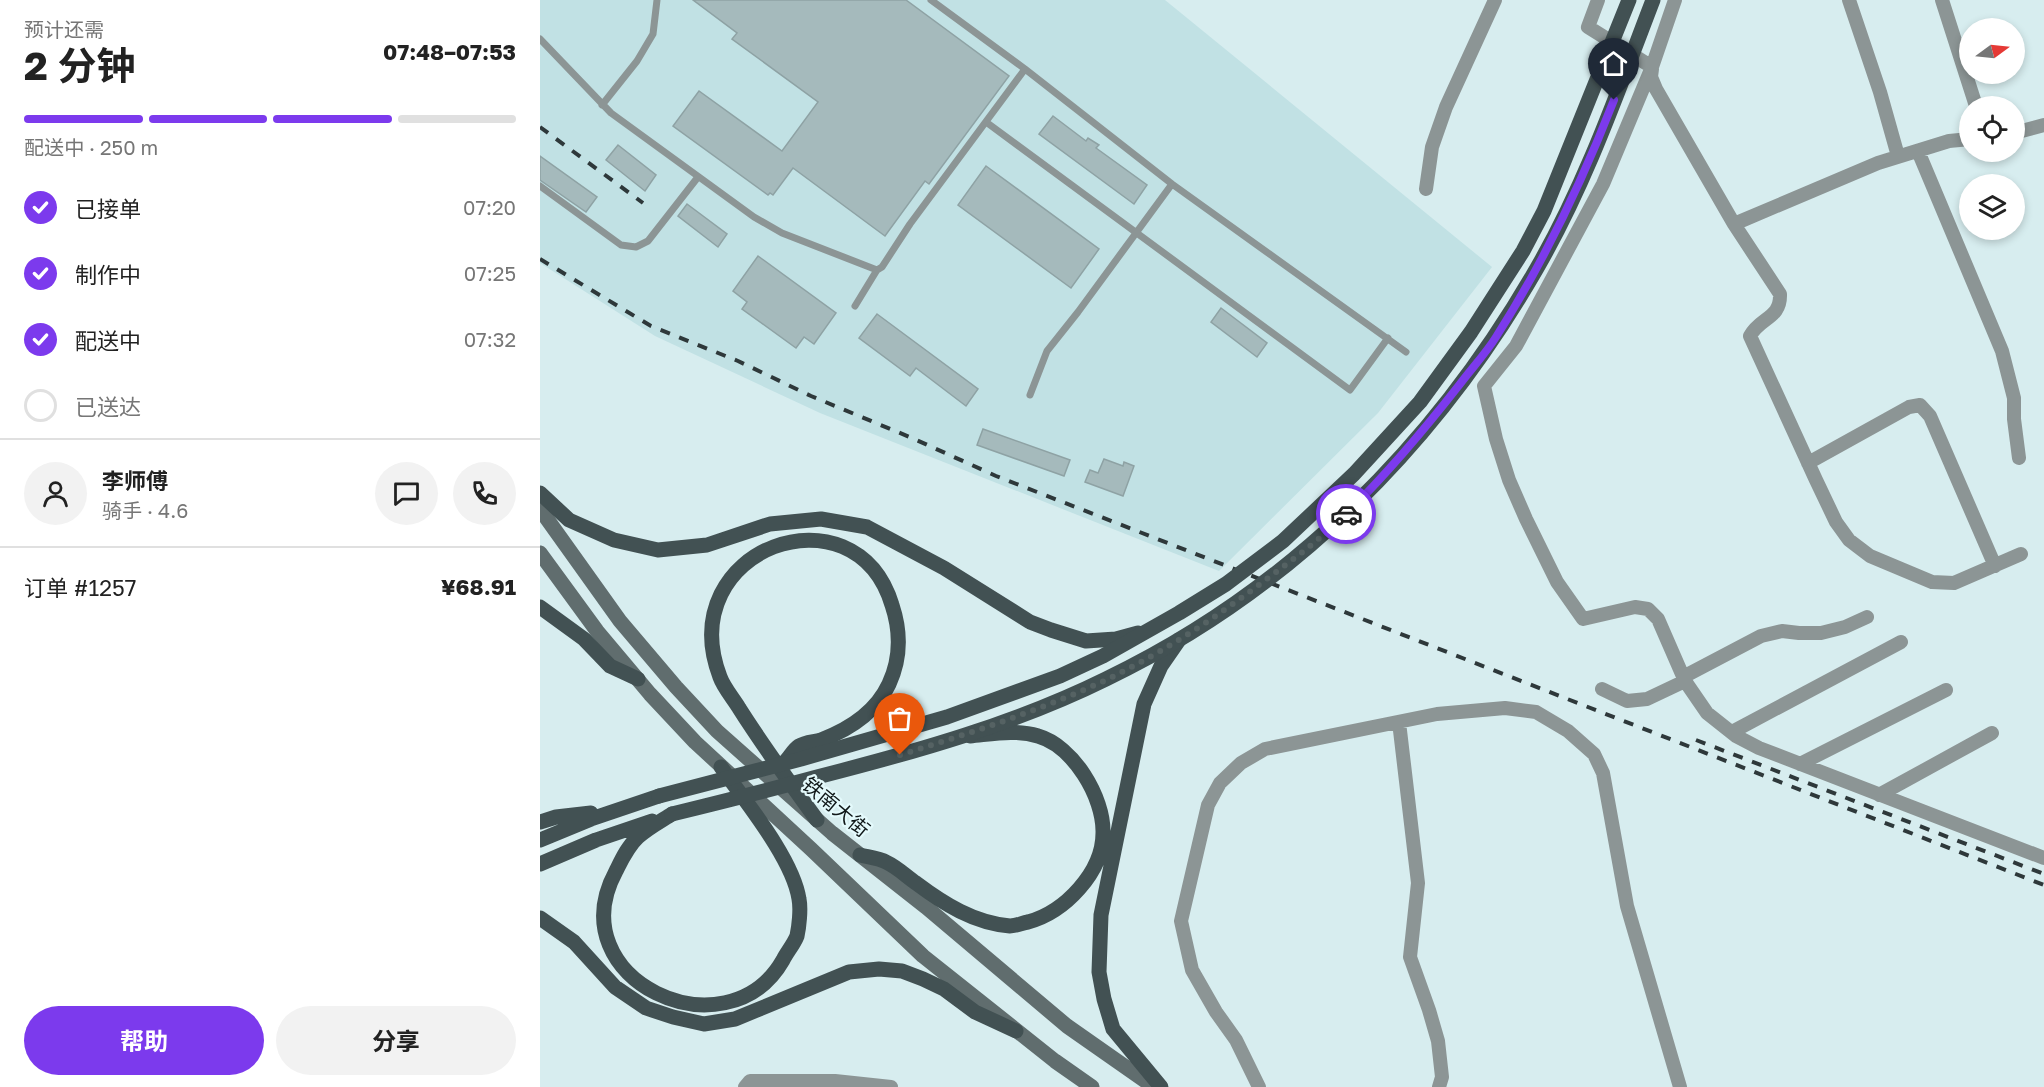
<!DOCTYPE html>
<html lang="zh">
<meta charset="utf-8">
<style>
body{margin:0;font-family:"Golos Text","Noto Sans SC",sans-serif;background:#f2f2f2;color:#222;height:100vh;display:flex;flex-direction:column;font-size:22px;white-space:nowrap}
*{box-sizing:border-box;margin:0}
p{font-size:20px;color:#767676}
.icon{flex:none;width:33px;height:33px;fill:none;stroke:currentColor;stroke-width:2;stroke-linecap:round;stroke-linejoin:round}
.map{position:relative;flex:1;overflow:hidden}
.drawer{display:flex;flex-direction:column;background:#fff;width:540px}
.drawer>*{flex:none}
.needle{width:39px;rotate:75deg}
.fabs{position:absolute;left:1419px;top:18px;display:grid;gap:12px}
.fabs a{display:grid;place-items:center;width:66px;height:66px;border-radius:50%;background:#fff;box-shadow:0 3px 9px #0003;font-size:30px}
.pin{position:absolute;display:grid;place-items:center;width:51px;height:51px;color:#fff;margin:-62px -26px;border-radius:50% 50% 50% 0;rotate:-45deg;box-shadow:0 0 6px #0007}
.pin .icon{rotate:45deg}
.courier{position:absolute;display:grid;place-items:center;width:60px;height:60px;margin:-30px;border:4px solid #7c3aed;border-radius:50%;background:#fff;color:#222;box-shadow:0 2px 8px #0007}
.head em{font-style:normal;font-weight:700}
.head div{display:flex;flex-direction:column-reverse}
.head{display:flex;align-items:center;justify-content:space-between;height:102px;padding:0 24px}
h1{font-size:39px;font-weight:700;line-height:45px}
.bar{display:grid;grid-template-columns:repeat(4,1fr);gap:9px 6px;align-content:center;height:72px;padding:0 24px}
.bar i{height:8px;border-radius:4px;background:#e0e0e0}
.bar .selected{background:#7c3aed}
.bar p{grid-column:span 4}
.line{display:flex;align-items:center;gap:15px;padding:0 24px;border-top:2px solid #e0e0e0}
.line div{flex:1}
.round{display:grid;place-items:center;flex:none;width:63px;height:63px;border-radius:32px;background:#f2f2f2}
ol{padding:0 24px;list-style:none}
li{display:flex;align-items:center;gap:18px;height:66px}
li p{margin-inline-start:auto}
li .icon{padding:6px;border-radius:50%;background:#7c3aed;color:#fff;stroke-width:4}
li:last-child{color:#767676}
li i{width:33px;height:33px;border:3px solid #e0e0e0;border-radius:50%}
.action{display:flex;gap:12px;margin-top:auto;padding:12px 24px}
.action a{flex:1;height:69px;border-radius:36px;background:#7c3aed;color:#fff;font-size:24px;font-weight:700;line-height:69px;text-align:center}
.action a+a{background:#f2f2f2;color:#222}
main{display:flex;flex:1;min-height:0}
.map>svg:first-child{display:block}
</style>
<main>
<section class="drawer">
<div class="head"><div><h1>2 分钟</h1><p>预计还需</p></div><em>07:48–07:53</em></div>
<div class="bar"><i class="selected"></i><i class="selected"></i><i class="selected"></i><i></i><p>配送中 · 250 m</p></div>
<ol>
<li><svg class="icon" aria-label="check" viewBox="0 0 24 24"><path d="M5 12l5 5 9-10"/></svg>已接单<p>07:20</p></li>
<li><svg class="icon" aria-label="check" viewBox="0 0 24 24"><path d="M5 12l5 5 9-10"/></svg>制作中<p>07:25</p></li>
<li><svg class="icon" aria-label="check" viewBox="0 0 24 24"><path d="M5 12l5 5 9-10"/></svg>配送中<p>07:32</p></li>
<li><i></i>已送达</li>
</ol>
<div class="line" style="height:108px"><a class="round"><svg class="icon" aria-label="person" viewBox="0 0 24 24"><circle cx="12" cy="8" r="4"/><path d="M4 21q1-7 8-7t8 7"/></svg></a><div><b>李师傅</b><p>骑手 · 4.6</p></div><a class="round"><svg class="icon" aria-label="chat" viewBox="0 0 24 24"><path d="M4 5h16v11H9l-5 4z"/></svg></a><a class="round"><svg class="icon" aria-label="phone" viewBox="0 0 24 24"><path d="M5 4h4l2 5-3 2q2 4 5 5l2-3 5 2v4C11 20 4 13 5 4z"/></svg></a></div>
<div class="line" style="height:78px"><div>订单 #1257</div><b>¥68.91</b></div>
<div class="action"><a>帮助</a><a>分享</a></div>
</section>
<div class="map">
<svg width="1504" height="1087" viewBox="0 0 1504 1087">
<rect width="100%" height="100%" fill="#d7edef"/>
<path fill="#c1e1e4" d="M0,0H625L952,267L838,413L679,571L280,413L115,336L0,263Z"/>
<path fill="#a5babc" stroke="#8ea2a4" stroke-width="1.5" d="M153,0H366L469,76L389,184L385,181L345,236L253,168L233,195L230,193L228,195L133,126L159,91L242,151L278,102L192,39L197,33Z
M513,116L546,141L548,138L559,145L556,148L607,185L594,204L499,134Z
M78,145L116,175L105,191L66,160Z
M0,156L57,197L46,212L0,180Z
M446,166L559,249L531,288L418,205Z
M147,204L187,234L178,247L138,216Z
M218,256L296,313L274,344L264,337L256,348L202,309L207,302L193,291Z
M681,308L727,343L717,357L671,322Z
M337,314L438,389L426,406L376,368L370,376L319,338Z
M443,429L530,460L524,476L437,445Z
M564,459L583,466L584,462L594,466L583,496L545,482L550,470L558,473Z"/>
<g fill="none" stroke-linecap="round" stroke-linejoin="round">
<path stroke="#8c9595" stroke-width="7" d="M391,0L485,69L632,184L866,352
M0,39L71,113L214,217L242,233L337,270
M62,105L97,61L113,34L117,0
M446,122L810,390L848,338
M0,186L81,245L96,247L108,241L158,177
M315,306L337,270L342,267L370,224L485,69
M490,395L507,351L538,312L632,184"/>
<path stroke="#8c9595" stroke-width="14" d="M1058,0L1048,27L1112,67
M1135,0L1112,67L1063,184L976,346L944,386L956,439L969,480L986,519L1017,582L1043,619L1095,607L1108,609L1118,619L1145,681L1167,713L1196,736L1219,748L1504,858
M1309,0L1340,92L1358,156
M1402,0L1436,106
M1112,69L1111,77L1116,89L1194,224L1240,294C1241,319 1220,317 1210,336L1276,480L1296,522L1309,540L1330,556L1392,582L1414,583L1481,554
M1474,133L1504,125
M1378,151L1462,351L1474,398V419L1479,458
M886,189L892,147L906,107L955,0
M1194,224L1338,163L1409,141L1430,139
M1268,463L1369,407L1380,405L1390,416L1455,566
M1143,677L1221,636L1242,631L1259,633H1281L1305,627L1327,617
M1062,689L1087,701L1107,699L1145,681
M859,722L878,883L870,957L889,1010L898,1041L902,1077L899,1087
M1192,732L1361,642
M1260,764L1406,690
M1339,795L1452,733
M205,1087L210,1081H295L351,1087
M719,1087L696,1040L676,1012L652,970L641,921L668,805L680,783L701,763L725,749L897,714L965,708L996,712L1028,731L1054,754L1063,773L1087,906L1140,1087"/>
<path stroke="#606d6e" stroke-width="15" d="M0,509L80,621L136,687L177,731L292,833L386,907L527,1026L614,1087
M0,553L57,631L110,694L155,742L271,849L383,956L515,1061L552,1087"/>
<path stroke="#425153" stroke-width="15" d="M0,493L29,520L74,540L118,550L167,545L230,524L281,519L327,527L404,568L490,622L511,630L546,641L576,639L598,633
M0,607L44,639L70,666L98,679
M244,763C249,758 254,749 259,746C265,742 274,742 281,740C310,729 336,712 349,684C361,658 361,632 352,605C315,483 131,548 180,677C184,688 193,698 199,708C223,746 250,783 277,820
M132,814C121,821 108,828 98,837C88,846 82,859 76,871C17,980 187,1058 243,960C247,952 254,944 257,936C259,927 261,909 259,899C253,859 205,801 181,767
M0,822L16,817L51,813
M0,840L51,819L119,796
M320,855C328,857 339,858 346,862C357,867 366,876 376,883C404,904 434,923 470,926C476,926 482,923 488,922C525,912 563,872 563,833C564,797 533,746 498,736C476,729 452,734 430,736
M0,864L56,840L112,821
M0,918L34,942L75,987L106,1008L133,1017L164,1024L195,1019L309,972L339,969L362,971L383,979L404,989L435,1012L476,1031
M621,1087L573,1029L564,999L559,972L561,915L604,704L621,666L639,640"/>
<path stroke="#2e383a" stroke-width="4" stroke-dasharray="10 10" stroke-linecap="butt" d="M0,127L103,203
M0,259L111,326L198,361L271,396L372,438L456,476L1504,885
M1156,740L1504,874"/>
<path stroke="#425153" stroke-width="15" d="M119,796L261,759L407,717L520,676L563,656L639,613L686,584L743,541L814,474L880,402L931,332L983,251L1004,211L1089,0
M132,814C181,802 229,790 277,777C375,752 475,724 566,679C751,590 896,444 997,268C1046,183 1078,91 1113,0"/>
</g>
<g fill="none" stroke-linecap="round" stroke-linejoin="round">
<path stroke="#556263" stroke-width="6" stroke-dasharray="0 10.8" d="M360,755C430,733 499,711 566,680C624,652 677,617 728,578C755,558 782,538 806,514"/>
<path stroke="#7c3aed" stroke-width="8" d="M806,514C848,473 884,430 920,384C932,368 946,353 956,337C1004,262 1042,182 1074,100"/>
</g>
<g text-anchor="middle" stroke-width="4.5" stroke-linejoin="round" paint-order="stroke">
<g font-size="20" fill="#0f1718" stroke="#e4fafc">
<text transform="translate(296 807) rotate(40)" y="7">铁南大街</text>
</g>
</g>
</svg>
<div class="fabs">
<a><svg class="needle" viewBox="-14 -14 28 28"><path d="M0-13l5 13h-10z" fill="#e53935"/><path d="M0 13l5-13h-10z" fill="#767676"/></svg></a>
<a><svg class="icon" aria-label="locate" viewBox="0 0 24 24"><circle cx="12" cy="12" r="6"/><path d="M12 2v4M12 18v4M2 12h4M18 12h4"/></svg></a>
<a><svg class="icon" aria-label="layers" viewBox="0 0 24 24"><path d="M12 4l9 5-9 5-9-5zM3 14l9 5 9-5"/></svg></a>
</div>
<div class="pin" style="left:360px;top:755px;background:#ea580c"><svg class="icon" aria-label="bag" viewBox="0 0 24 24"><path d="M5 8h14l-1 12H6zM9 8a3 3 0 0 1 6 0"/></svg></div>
<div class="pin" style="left:1074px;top:100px;background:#1f2937"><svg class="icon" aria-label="home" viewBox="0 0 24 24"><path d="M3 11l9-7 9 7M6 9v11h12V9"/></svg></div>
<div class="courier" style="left:806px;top:514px"><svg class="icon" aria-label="car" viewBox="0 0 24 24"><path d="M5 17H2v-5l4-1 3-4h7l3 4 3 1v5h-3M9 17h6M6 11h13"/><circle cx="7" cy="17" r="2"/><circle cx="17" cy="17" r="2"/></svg></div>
</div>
</main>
